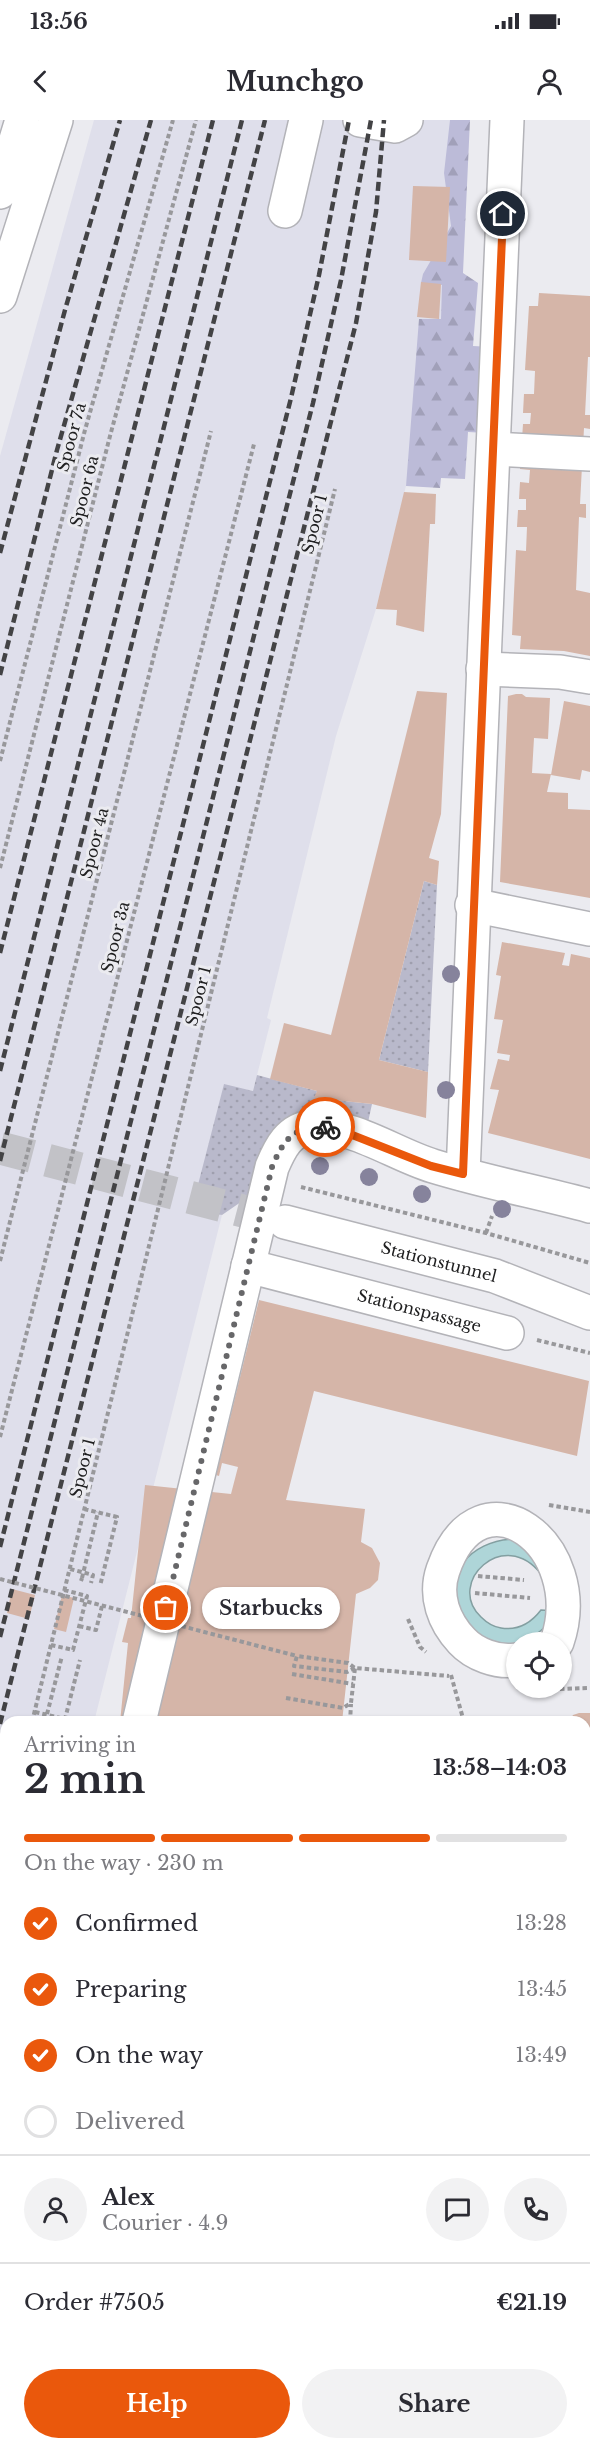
<!DOCTYPE html>
<meta charset="utf-8">
<style>
body{margin:0;font-family:"Libre Baskerville",serif;background:#f2f2f3;color:#2b2b33;height:100vh;display:flex;flex-direction:column;font-size:22px;white-space:nowrap}
*{box-sizing:border-box;margin:0}
p{font-size:20px;color:#7c7c81}
.icon{flex:none;width:33px;height:33px;fill:none;stroke:currentColor;stroke-width:2;stroke-linecap:round;stroke-linejoin:round}
.map{position:relative;flex:1;overflow:hidden}
.sheet{position:absolute;left:0px;top:1596px;width:591px;height:734px;display:flex;flex-direction:column;background:#fff;border-radius:18px 18px 0 0;box-shadow:0 2px 4px #0004}
.sheet>*{flex:none}
.fabs{position:absolute;left:506px;top:1512px;display:grid;gap:12px}
.fabs a{display:grid;place-items:center;width:66px;height:66px;border-radius:50%;background:#fff;box-shadow:0 2px 4px #0004;font-size:30px}
.pin{position:absolute;display:grid;place-items:center;width:51px;height:51px;color:#fff;margin:-26px;border:3px solid #fff;border-radius:50%;box-shadow:0 2px 6px #0007}
.courier{position:absolute;display:grid;place-items:center;width:60px;height:60px;margin:-30px;border:4px solid #ea580c;border-radius:50%;background:#fff;color:#222;box-shadow:0 2px 8px #0007}
.bubble{position:absolute;height:42px;border-radius:21px;background:#fff;box-shadow:0 2px 4px #0004;font-size:20px;font-weight:700;line-height:42px;text-align:center}
.overview em{font-style:normal;font-weight:700}
.overview div{display:flex;flex-direction:column-reverse}
.overview{display:flex;align-items:center;justify-content:space-between;height:102px;padding:0 24px}
h1{font-size:39px;font-weight:700;line-height:45px}
.bar{display:grid;grid-template-columns:repeat(4,1fr);gap:9px 6px;align-content:center;height:72px;padding:0 24px}
.bar i{height:8px;border-radius:4px;background:#e1e1e2}
.bar .active{background:#ea580c}
.bar p{grid-column:span 4}
.line{display:flex;align-items:center;gap:15px;padding:0 24px;border-top:2px solid #e1e1e2}
.line div{flex:1}
.round{display:grid;place-items:center;flex:none;width:63px;height:63px;border-radius:32px;background:#f2f2f3}
ol{padding:0 24px;list-style:none}
li{display:flex;align-items:center;gap:18px;height:66px}
li p{margin-inline-start:auto}
li .icon{padding:6px;border-radius:50%;background:#ea580c;color:#fff;stroke-width:4}
li:last-child{color:#7c7c81}
li i{width:33px;height:33px;border:3px solid #e1e1e2;border-radius:50%}
.button{display:flex;gap:12px;margin-top:auto;padding:12px 24px}
.button a{flex:1;height:69px;border-radius:36px;background:#ea580c;color:#fff;font-size:24px;font-weight:700;line-height:69px;text-align:center}
.button a+a{background:#f2f2f3;color:#2b2b33}
.status{display:flex;justify-content:space-between;align-items:center;height:42px;padding:0 30px;background:#fff;direction:ltr}
.status svg{height:16px;fill:currentColor}
header{display:flex;justify-content:space-between;align-items:center;height:78px;padding:0 24px;background:#fff;font-size:27px;font-weight:700}
.map>svg:first-child{display:block}
</style>
<div class="status"><b>13:56</b><svg viewBox="0 0 49 12"><path d="M0 12V9h3v3zM5 12V6h3v6zM10 12V3h3v9zM15 12V0h3v12zM26 1h20v11H26zM47 4h2v5h-2z"/></svg></div>
<header><svg class="icon" aria-label="back" viewBox="0 0 24 24"><path d="M15 5l-7 7 7 7"/></svg>Munchgo<svg class="icon" aria-label="person" viewBox="0 0 24 24"><circle cx="12" cy="8" r="4"/><path d="M4 21q1-7 8-7t8 7"/></svg></header>
<div class="map">
<svg width="590" height="2329" viewBox="0 0 590 2329">
<defs>
<pattern id="grass-dots" width="8" height="8" patternUnits="userSpaceOnUse" patternTransform="scale(1.5)"><rect width="8" height="8" fill="#b9b9cb"/><path d="M2 2h.1M6 6h.1" fill="none" stroke="#9f9fae" stroke-width="1.8" stroke-linecap="round"/></pattern>
<pattern id="forest-firs" width="22" height="20" patternUnits="userSpaceOnUse" patternTransform="scale(1.5)"><rect width="22" height="20" fill="#bcbbd8"/><path d="M5 1l3.5 6h-7zM16 11l3.5 6h-7z" fill="#a1a0b9"/></pattern>
</defs>
<rect width="100%" height="100%" fill="#ebebf0"/>
<path fill="#dfdfeb" d="M94,0H469L456,161L376,489L336,616L267,898L271,900L253,971L224,965L193,1088L222,1095L94,1602H6V2076L0,2100V336Z"/>
<path fill="url(#grass-dots)" d="M424,761L437,765L428,952L379,940Z
M257,955L317,971L315,978L372,984L367,1007L331,990L303,993L254,1073L222,1095L192,1088L224,964L253,971Z
M257,2324H289L286,2329H254Z"/>
<path fill="url(#forest-firs)" d="M450,0H470L463,153L478,163L473,226L492,227L486,313L468,312L465,359L441,358L440,368L406,366L419,199H441L442,165L421,163L423,154L451,106L444,53Z"/>
<path fill="#aed5d8" stroke="#839fa1" stroke-width="1.5" d="M513,1419L527,1422L541,1454C504,1406 445,1463 481,1497C487,1503 494,1507 501,1508C519,1511 531,1503 541,1490L557,1491C540,1521 501,1539 474,1511C470,1507 464,1502 461,1497C440,1455 470,1421 513,1419Z"/>
<path fill="#d5b5a8" d="M413,66L450,67L446,142L409,140Z
M421,162L441,164L439,199L417,197Z
M539,173L590,176V237H588L585,295H590V309L584,308L580,384H586V398L579,397L576,470L590,473V536L564,531L520,529L521,516L512,515L516,430L526,431L527,407H517L518,390H526V379H519L520,362L529,363L530,350L520,349L523,304H530L531,293H523L524,274H534L535,251L525,250L529,186H538Z
M404,372L436,374L435,404H430L424,512L396,505L397,490L376,489Z
M417,571L447,573L441,694L429,738L439,741L437,765L424,761L379,940L428,952L426,998L372,984L314,978L317,971L270,959L284,903L331,915Z
M516,574H522L526,577L550,578L548,619L534,618L532,653L551,654L547,672L568,673V689L590,690V778L500,762L508,576Z
M564,581L590,586V652L582,650L580,660L551,655Z
M502,822L565,833L562,845L569,846L571,834L590,838V1039L488,1013L499,970L490,969L498,939L509,941L510,935L497,933L503,900L494,899L501,856L496,855Z
M259,1180L589,1261L577,1336L314,1271L286,1380L365,1389L361,1422L372,1428L380,1443L378,1460L370,1468L356,1474L342,1602H120L128,1523L122,1522L128,1498H131L145,1365L231,1374L238,1347L222,1343L219,1356L216,1355Z
M12,1469L35,1475L29,1499L7,1493Z
M62,1475L74,1478L66,1512L54,1509Z
M579,1593H590V1680H585V1602H569L573,1595Z
M585,1750L590,1751V1773H585Z
M585,1805H590V1877H585Z
M5,1913L6,2009L3,2023L0,2022V1934Z
M585,1935H590V2151L586,2173Z
M457,2324H543L541,2329H463L464,2326Z"/>
<g fill="none" stroke-linecap="round" stroke-linejoin="round">
<path stroke="#c2c2c7" stroke-width="33" stroke-dasharray="33 16" stroke-linecap="butt" d="M0,1028L285,1102"/>
<g stroke="#b3b3b8" stroke-width="36">
<g id="minor">
<path d="M360,0L395,6L406,0"/>
<path d="M285,91L306,0"/>
<path d="M495,329L590,334"/>
<path d="M483,549L560,552L590,557"/>
<path d="M472,785L590,809"/>
<path d="M463,1054C475,703 494,351 507,0"/>
<path id="s1" d="M285,1102L495,1156L590,1193"/>
<path id="s2" d="M248,1146L507,1213"/>
<path d="M516,1540C497,1543 474,1534 462,1521C444,1502 434,1476 443,1450C480,1343 590,1425 557,1522"/>
<path d="M139,1602L272,1047C280,1028 289,1009 312,1007C351,1003 396,1035 433,1046C485,1062 538,1072 590,1086"/>
<path d="M585,1903H590"/>
<path d="M6,2136L4,2156L6,2183"/>
<path d="M585,2239L590,2240"/>
<path d="M140,2324L156,2329"/>
<path d="M10,2329L11,2324"/>
<path d="M224,2329L227,2324"/>
<path d="M301,2329L304,2324"/>
</g>
</g>
<g stroke="#b3b3b8" stroke-width="36">
<path id="major" d="M0,72L22,0
M0,176L56,0"/>
</g>
<path stroke="#98989b" stroke-width="4" stroke-dasharray="4.5 3" stroke-linecap="butt" d="M0,641L85,310L173,0
M0,748L110,316L196,0
M301,1067L486,1113L590,1143
M486,1113L492,1096
M0,1141L211,311
M537,1220L590,1233
M0,1317L254,324
M549,1385L590,1392
M84,1389L117,1397L100,1466
M70,1449L93,1455L91,1463
M478,1456L524,1460
M81,1461L82,1458
M475,1473L530,1478
M408,1499L420,1527L426,1532
M79,1506L96,1510L102,1486
M51,1525L73,1530L87,1476L64,1470
M355,1548L347,1552L294,1546L297,1536L348,1543L355,1548L449,1556
M292,1554L353,1564
M451,1555L464,1602
M530,1570L590,1568
M286,1578L343,1588L351,1583L355,1548
M35,1592L65,1599L80,1540
M47,1594L62,1536
M32,1602L335,369
M350,1602L351,1584
M0,1726L6,1703
M585,2311L590,2298
M575,2329L579,2324"/>
<use href="#minor" stroke="#fff" stroke-width="33"/>
<use href="#major" stroke="#fff" stroke-width="33"/>
<path stroke="#434345" stroke-width="4.5" stroke-dasharray="9 4.5" stroke-linecap="butt" d="M0,433L65,190L120,0
M0,555L57,330L151,0
M0,833L213,0
M0,951L242,0
M0,1041L265,0
M0,1427L291,278L319,155L349,0
M0,1517L313,283L341,160L371,0
M0,1604L356,203L376,92L384,0"/>
<path stroke="#98989b" stroke-width="4" stroke-dasharray="4.5 3" stroke-linecap="butt" d="M82,1458L98,1392
M0,1459L297,1536"/>
</g>
<g fill="#86839c">
<circle cx="451" cy="854" r="9"/>
<circle cx="446" cy="970" r="9"/>
<circle cx="320" cy="1046" r="9"/>
<circle cx="369" cy="1057" r="9"/>
<circle cx="422" cy="1074" r="9"/>
<circle cx="502" cy="1089" r="9"/>
</g>
<g fill="none" stroke-linecap="round" stroke-linejoin="round">
<path stroke="#676769" stroke-width="6" stroke-dasharray="0 10.8" d="M166,1488L272,1047C284,1019 293,1007 325,1007"/>
<path stroke="#ea580c" stroke-width="8" d="M325,1007H332L431,1046L463,1054C474,734 491,414 503,94"/>
</g>
<g text-anchor="middle" stroke-width="6" stroke-linejoin="round" paint-order="stroke">
<g font-size="16" fill="#202021" stroke="#ebebf0">
<text transform="translate(71 317) rotate(-75)" y="6">Spoor 7a</text>
<text transform="translate(84 371) rotate(-76)" y="6">Spoor 6a</text>
<text transform="translate(314 404) rotate(-76)" y="6">Spoor 1</text>
<text transform="translate(94 723) rotate(-76)" y="6">Spoor 4a</text>
<text transform="translate(115 817) rotate(-76)" y="6">Spoor 3a</text>
<text transform="translate(198 876) rotate(-76)" y="6">Spoor 1</text>
<text dy="6" stroke="none"><textPath href="#s1" startOffset="159">Stationstunnel</textPath></text>
<text dy="6" stroke="none"><textPath href="#s2" startOffset="177">Stationspassage</textPath></text>
<text transform="translate(82 1348) rotate(-76)" y="6">Spoor 1</text>
</g>
</g>
</svg>
<div class="fabs">
<a><svg class="icon" aria-label="locate" viewBox="0 0 24 24"><circle cx="12" cy="12" r="6"/><path d="M12 2v4M12 18v4M2 12h4M18 12h4"/></svg></a>
</div>
<div class="pin" style="left:166px;top:1488px;background:#ea580c"><svg class="icon" aria-label="bag" viewBox="0 0 24 24"><path d="M5 8h14l-1 12H6zM9 8a3 3 0 0 1 6 0"/></svg></div>
<div class="pin" style="left:503px;top:94px;background:#1f2937"><svg class="icon" aria-label="home" viewBox="0 0 24 24"><path d="M3 11l9-7 9 7M6 9v11h12V9"/></svg></div>
<div class="courier" style="left:325px;top:1007px"><svg class="icon" aria-label="bike" viewBox="0 0 24 24"><circle cx="6" cy="16" r="4"/><circle cx="18" cy="16" r="4"/><path d="M6 16l4-8h5l3 8M10 8l3 8H6M13 5h3"/></svg></div>
<div class="bubble" style="left:202px;top:1467px;width:138px">Starbucks</div>
<section class="sheet">
<div class="overview"><div><h1>2 min</h1><p>Arriving in</p></div><em>13:58–14:03</em></div>
<div class="bar"><i class="active"></i><i class="active"></i><i class="active"></i><i></i><p>On the way · 230 m</p></div>
<ol>
<li><svg class="icon" aria-label="check" viewBox="0 0 24 24"><path d="M5 12l5 5 9-10"/></svg>Confirmed<p>13:28</p></li>
<li><svg class="icon" aria-label="check" viewBox="0 0 24 24"><path d="M5 12l5 5 9-10"/></svg>Preparing<p>13:45</p></li>
<li><svg class="icon" aria-label="check" viewBox="0 0 24 24"><path d="M5 12l5 5 9-10"/></svg>On the way<p>13:49</p></li>
<li><i></i>Delivered</li>
</ol>
<div class="line" style="height:108px"><a class="round"><svg class="icon" aria-label="person" viewBox="0 0 24 24"><circle cx="12" cy="8" r="4"/><path d="M4 21q1-7 8-7t8 7"/></svg></a><div><b>Alex</b><p>Courier · 4.9</p></div><a class="round"><svg class="icon" aria-label="chat" viewBox="0 0 24 24"><path d="M4 5h16v11H9l-5 4z"/></svg></a><a class="round"><svg class="icon" aria-label="phone" viewBox="0 0 24 24"><path d="M5 4h4l2 5-3 2q2 4 5 5l2-3 5 2v4C11 20 4 13 5 4z"/></svg></a></div>
<div class="line" style="height:78px"><div>Order #7505</div><b>€21.19</b></div>
<div class="button"><a>Help</a><a>Share</a></div>
</section>
</div>
